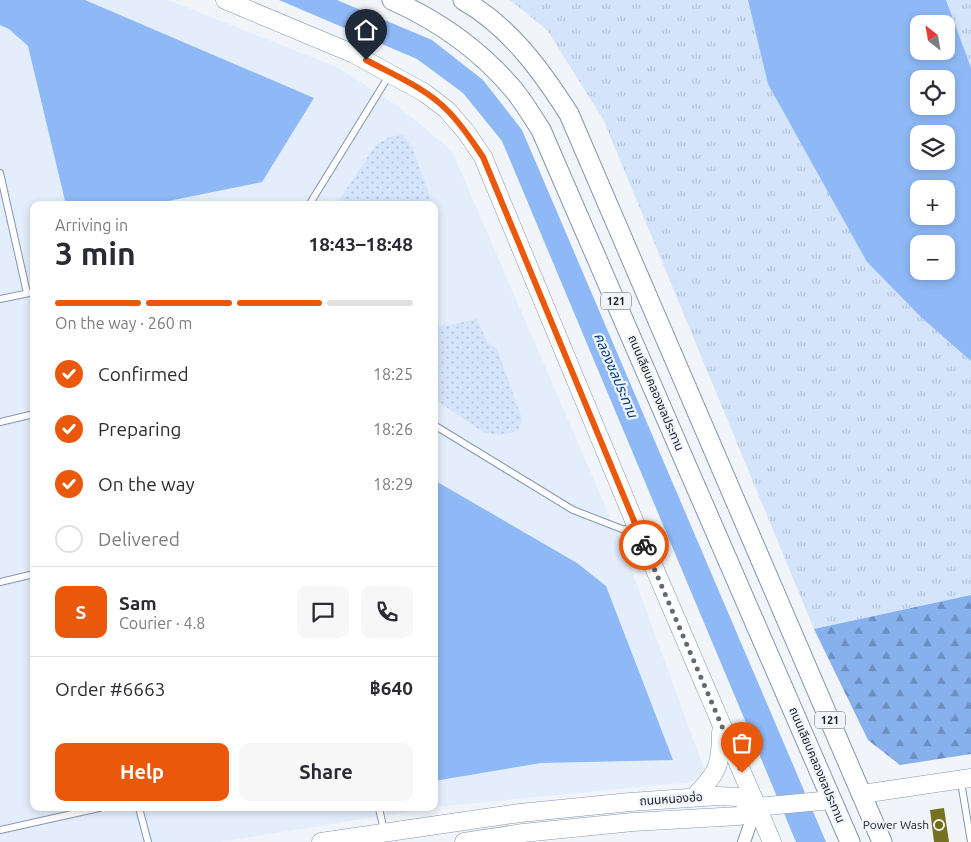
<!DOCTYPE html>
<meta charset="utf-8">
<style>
body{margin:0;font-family:Ubuntu,"Noto Sans Thai",sans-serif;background:#f7f7f7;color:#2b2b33;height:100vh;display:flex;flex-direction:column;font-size:19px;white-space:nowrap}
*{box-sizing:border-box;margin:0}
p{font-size:16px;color:#7c7c81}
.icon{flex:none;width:28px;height:28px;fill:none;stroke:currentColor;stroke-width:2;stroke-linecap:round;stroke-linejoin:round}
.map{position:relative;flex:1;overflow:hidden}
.details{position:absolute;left:30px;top:201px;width:408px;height:610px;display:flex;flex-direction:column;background:#fff;border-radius:10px;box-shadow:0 2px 8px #0003}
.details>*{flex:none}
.needle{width:32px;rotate:329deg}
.buttons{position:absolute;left:910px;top:15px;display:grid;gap:10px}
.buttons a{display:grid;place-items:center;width:45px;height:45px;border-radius:10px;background:#fff;box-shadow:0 2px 8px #0003;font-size:25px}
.pin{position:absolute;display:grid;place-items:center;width:42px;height:42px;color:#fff;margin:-51px -21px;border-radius:50% 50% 50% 0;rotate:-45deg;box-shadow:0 0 5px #0007}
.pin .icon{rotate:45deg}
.courier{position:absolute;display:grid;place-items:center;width:50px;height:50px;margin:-25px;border:4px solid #ea580c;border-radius:50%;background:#fff;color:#222;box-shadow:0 1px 6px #0007}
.summary em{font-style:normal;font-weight:600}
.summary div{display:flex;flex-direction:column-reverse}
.summary{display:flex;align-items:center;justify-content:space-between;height:85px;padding:0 25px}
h1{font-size:32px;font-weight:600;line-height:38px}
.bar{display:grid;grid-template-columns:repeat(4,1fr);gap:8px 5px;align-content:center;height:60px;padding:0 25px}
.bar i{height:6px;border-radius:4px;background:#e1e1e2}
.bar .active{background:#ea580c}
.bar p{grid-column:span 4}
.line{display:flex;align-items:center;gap:12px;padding:0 25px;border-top:1px solid #e1e1e2}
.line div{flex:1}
.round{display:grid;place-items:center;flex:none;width:52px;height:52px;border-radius:10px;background:#f7f7f7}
ol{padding:0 25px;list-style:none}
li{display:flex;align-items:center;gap:15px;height:55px}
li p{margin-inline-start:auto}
li .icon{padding:5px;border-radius:50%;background:#ea580c;color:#fff;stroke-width:4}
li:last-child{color:#7c7c81}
li i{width:28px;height:28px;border:2px solid #e1e1e2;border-radius:50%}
.cta{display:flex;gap:10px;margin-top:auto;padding:10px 25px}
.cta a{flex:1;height:58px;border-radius:10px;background:#ea580c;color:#fff;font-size:20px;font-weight:600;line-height:58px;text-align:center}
.cta a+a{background:#f7f7f7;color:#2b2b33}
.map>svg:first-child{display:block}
</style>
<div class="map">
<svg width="971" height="842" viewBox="0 0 971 842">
<defs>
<pattern id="grass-tufts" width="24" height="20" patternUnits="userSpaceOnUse" patternTransform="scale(1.25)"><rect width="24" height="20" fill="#d4e4fb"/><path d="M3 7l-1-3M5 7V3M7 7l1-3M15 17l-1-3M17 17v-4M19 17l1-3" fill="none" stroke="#b5c3d7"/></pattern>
<pattern id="forest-firs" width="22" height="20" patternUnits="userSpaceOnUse" patternTransform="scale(1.25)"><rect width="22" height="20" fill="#86b1ed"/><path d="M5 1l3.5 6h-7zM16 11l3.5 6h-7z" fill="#6d8fc0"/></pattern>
<pattern id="park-dots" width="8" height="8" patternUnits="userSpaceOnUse" patternTransform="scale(1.25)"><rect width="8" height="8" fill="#d4e4fb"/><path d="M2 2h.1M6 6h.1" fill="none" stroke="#b5c3d7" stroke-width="1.8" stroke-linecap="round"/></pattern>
</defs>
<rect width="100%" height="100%" fill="#f1f5fa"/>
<path fill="#e3edfb" d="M0,0H168L339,68L399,107L452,151L625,552L704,769L692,782L434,807V205H34V808H432L220,842H0Z"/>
<path fill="url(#grass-tufts)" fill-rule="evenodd" d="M510,0H971V595L814,629L603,119L547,30ZM919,24H946V51H919ZM919,79H946V106H919ZM919,134H946V161H919ZM919,189H946V216H919ZM919,244H946V271H919Z"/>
<path fill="url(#forest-firs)" d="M971,595V754L900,765L868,740L814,629Z"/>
<path fill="url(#park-dots)" d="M402,135L412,147L433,205H336L375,146L389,137Z
M477,319L487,342L497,349L522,419L519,430L503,435L485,433L434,399V328Z"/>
<path fill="#8eb9f6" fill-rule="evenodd" d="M0,0H85L314,98L262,182L149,205H66L28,46L9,29L0,25Z
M279,0H337L432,40L483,80L522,130L826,842H796L502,141L463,93L417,59Z
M748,0H946L971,68V361L921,317L867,262L768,84ZM919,24H946V51H919ZM919,79H946V106H919ZM919,134H946V161H919ZM919,189H946V216H919ZM919,244H946V271H919Z
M434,480L577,563L606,586L673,760L541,763L434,781Z"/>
<path fill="#777122" d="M944,808L949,842H934L930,810Z"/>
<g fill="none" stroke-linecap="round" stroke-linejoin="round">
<g stroke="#8496b0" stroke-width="8">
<path id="lane" d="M0,173L27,293
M309,205L390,74
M0,299L34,292
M0,422L34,414
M434,425L573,510L622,529L637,530
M0,582L34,574
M961,782L971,842
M139,808L148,842
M379,808L384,831
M0,830L99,808"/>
</g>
<g stroke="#8496b0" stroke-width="14">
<path id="street" d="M744,842L756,807"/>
</g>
<g stroke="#8496b0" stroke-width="19">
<path id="secondary" d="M225,0L354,54L425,93L447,110L466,132L483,157L638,530L772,842
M862,794L971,778
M694,797C717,773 721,767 721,732
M321,842L520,813L630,802L718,796L738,797L756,807
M464,842L523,833L633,822L739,816L756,807L832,800"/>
</g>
<g stroke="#8496b0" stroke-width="21">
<path id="primary" d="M392,0C439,21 480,50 513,89C523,101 532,116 541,130L850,842
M463,0C509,26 541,70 569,114L882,842"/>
</g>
<use href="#lane" stroke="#fff" stroke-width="6"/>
<use href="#street" stroke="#fff" stroke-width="12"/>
<use href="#secondary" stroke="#fff" stroke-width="18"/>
<use href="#primary" stroke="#fff" stroke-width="19"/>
</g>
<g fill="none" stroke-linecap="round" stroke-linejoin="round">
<path stroke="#636972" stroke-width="5" stroke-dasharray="0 9" d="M644,545L742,773"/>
<path stroke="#ea580c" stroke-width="6" d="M366,60C394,75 426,88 448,111C462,125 472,141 483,157L644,545"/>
</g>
<circle fill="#726b07" stroke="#f1f5fa" stroke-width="2" cx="939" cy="825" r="5"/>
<g text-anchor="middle" stroke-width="4.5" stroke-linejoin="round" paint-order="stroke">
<g fill="#f1f5fa" stroke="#585e67" stroke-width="1">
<rect x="601" y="292.5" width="30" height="17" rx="4"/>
<rect x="815" y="711.5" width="30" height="17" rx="4"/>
</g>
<g font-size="11" font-weight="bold" fill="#171e28">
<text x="616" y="305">121</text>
<text x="830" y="724">121</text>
</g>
<g font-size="12" fill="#171e28" stroke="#f1f5fa">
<text transform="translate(656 393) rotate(67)" y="4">ถนนเลียบคลองชลประทาน</text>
<text transform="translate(817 765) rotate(67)" y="4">ถนนเลียบคลองชลประทาน</text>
<text transform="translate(671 799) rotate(-4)" y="4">ถนนหนองฮ่อ</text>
</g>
<g font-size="12" fill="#171e28" stroke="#f1f5fa" text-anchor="end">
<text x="929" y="829">Power Wash</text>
</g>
<g font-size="14" font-style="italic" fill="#033e83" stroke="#f1f5fa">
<text transform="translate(616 375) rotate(67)" y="5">คลองชลประทาน</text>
</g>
</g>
</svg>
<div class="buttons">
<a><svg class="needle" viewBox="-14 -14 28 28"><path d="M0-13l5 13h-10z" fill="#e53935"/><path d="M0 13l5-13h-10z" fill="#7c7c81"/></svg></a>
<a><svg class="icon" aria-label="locate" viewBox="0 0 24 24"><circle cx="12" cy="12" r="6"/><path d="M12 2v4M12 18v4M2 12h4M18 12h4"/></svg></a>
<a><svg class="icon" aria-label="layers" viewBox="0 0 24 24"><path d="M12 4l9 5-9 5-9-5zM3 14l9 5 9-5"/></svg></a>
<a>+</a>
<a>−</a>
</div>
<div class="pin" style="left:742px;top:773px;background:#ea580c"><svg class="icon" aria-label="bag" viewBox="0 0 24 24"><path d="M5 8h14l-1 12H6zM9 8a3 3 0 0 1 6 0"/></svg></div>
<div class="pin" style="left:366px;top:60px;background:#1f2937"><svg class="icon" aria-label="home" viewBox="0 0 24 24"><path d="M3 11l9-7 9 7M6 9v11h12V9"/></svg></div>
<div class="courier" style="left:644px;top:545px"><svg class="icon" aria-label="bike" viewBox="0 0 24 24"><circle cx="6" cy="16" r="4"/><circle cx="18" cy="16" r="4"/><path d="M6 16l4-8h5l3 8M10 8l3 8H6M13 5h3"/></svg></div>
<section class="details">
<div class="summary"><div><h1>3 min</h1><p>Arriving in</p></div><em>18:43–18:48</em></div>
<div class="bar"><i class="active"></i><i class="active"></i><i class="active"></i><i></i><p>On the way · 260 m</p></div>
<ol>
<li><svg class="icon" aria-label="check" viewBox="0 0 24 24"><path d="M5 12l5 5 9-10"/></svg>Confirmed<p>18:25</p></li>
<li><svg class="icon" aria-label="check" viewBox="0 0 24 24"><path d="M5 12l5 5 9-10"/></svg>Preparing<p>18:26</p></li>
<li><svg class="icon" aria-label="check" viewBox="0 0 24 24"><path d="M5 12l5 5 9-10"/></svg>On the way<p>18:29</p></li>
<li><i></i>Delivered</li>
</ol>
<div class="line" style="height:90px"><b class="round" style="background:#ea580c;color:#fff">S</b><div><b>Sam</b><p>Courier · 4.8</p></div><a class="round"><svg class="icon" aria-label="chat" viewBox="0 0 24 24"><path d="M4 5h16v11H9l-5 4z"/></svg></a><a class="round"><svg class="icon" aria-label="phone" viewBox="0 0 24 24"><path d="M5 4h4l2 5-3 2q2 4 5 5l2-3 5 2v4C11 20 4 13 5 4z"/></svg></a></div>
<div class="line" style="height:65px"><div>Order #6663</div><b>฿640</b></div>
<div class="cta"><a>Help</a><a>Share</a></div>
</section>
</div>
